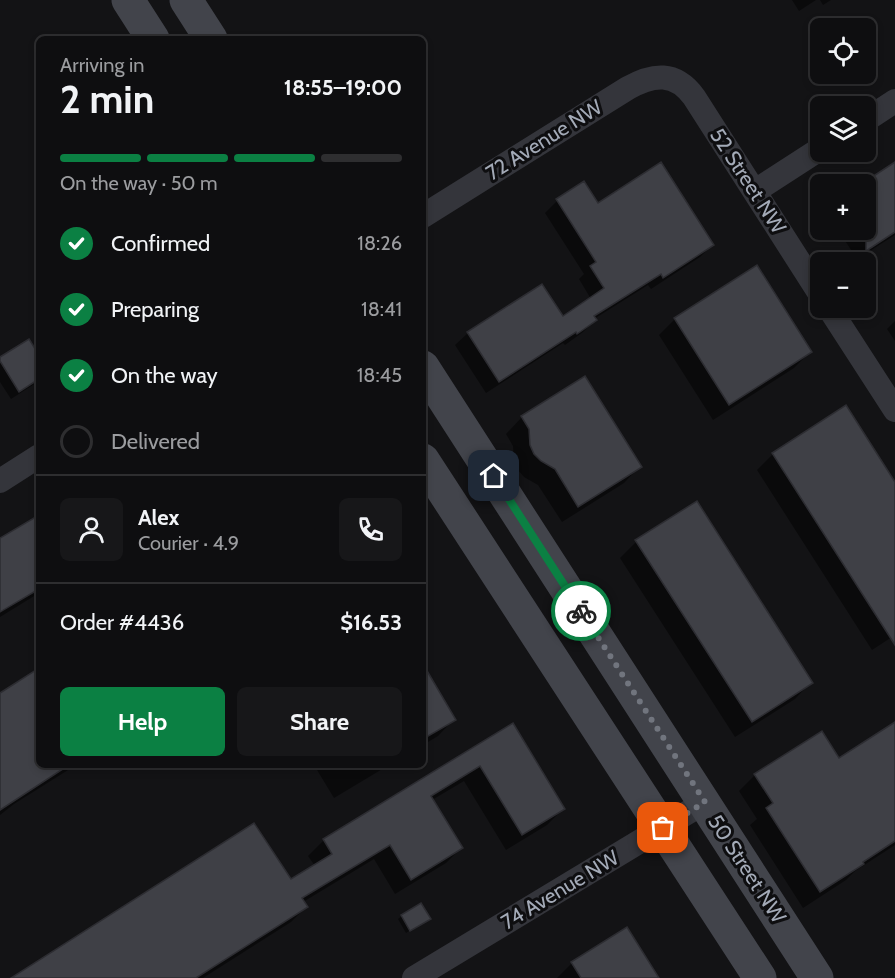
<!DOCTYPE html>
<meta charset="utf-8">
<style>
body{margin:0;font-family:Cabin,sans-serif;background:#171719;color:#f1f3f6;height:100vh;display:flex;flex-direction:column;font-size:22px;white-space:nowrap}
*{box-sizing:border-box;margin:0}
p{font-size:20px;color:#9b9c9f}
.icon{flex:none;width:33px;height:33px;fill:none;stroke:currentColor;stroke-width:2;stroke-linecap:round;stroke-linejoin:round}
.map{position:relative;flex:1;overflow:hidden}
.details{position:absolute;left:36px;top:36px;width:390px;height:732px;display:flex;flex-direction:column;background:#0e0e10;border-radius:9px;box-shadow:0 3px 9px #0003,0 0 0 2px #2e2e30}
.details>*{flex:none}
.controls{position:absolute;left:810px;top:18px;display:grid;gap:12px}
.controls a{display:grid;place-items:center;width:66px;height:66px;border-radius:9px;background:#0e0e10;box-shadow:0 3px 9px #0003,0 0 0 2px #2e2e30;font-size:30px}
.pin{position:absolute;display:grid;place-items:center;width:51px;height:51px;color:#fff;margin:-26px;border-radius:12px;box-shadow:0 3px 9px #0006}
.courier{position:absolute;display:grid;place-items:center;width:60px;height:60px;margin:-30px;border:4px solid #0b8043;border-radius:50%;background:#fff;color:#222;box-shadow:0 2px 8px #0007}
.head em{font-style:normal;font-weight:700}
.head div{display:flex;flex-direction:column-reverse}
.head{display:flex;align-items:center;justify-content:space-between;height:102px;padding:0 24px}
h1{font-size:39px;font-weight:700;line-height:45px}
.bar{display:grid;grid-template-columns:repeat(4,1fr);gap:9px 6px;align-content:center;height:72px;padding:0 24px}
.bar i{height:8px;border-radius:4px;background:#2e2e30}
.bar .selected{background:#0b8043}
.bar p{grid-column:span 4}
.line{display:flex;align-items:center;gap:15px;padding:0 24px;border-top:2px solid #2e2e30}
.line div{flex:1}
.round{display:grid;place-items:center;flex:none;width:63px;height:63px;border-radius:9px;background:#171719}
ol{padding:0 24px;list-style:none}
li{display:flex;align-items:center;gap:18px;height:66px}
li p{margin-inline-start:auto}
li .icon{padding:6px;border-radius:50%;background:#0b8043;color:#fff;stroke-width:4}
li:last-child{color:#9b9c9f}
li i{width:33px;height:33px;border:3px solid #2e2e30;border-radius:50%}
.cta{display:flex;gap:12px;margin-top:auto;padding:12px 24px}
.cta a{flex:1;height:69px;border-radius:9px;background:#0b8043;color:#fff;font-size:24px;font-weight:700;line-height:69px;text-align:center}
.cta a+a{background:#171719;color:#f1f3f6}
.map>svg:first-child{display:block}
</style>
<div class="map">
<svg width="895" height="978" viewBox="0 0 895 978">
<rect width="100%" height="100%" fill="#131315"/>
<path fill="#0007" d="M792,0H816L799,11Z
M820,0H831L823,5Z
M895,164V235L857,259L838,230H866V184H862Z
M557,201L598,205L712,245L700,257L651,289L648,285L594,319L595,320L583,332L565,345L563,343L486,393L455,345L468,333L542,286L563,318L591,299L579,279L584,274L545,213Z
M675,319L810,352L794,368L713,420L659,335Z
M895,321V341L887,329Z
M39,358V381L11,399L0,382V359Z
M845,407L895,485V635L872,650L757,470L773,454Z
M522,417L640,466L624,483L562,522L538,485L524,477L518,470L514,461L513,446L506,434Z
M39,516V593L0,617V540Z
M636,542L811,682L795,699L735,737L620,558Z
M423,667L454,719L438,736L423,745Z
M39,670V765H76L14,804L0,815V695Z
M895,724V845L855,871L846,880L803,908L750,825L757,819L739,791L755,775L839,760Z
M513,725L563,809L547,825L506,850L464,781L432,800L461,848L446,863L395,894L374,859L303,902L306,907L291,922L203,978H17L290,881L315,866L308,856L324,840Z
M314,765H389L334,798Z
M402,916L429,918L406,933L398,919Z
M626,929L658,978H557L572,963Z"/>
<path fill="#3f4046" stroke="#2d2d32" stroke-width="1.5" d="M661,162L714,245L663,278L661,274L594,316L597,320L577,334L576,332L499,382L467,332L542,284L563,316L604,288L590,266L596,262L556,199L584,181L598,203Z
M895,162V232L866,251V181Z
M757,265L812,352L729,405L674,318Z
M29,339L39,355V379L19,392L0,361V357Z
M585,376L642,467L578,507L555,469L541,461L534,454L530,445L529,429L521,416Z
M846,405L895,482V645L772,453Z
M697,501L813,683L752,722L635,540Z
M39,515V589L0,612V538Z
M423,664L456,720L423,739Z
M39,668V765H69L0,810V693Z
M895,722V841L863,862L864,864L820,892L766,808L773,803L754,774L822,731L839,758Z
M513,723L565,809L522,835L480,766L431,796L463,848L411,880L390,845L302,898L308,907L196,978H11L254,823L291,879L332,854L323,839Z
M421,903L431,919L410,931L401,915Z
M627,927L659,978H581L571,962Z"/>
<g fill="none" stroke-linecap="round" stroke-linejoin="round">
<path stroke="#34353b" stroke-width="24" d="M866,120L895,101
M755,191L820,149
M423,216L628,88C653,74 675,71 694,97L820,294
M829,308L895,410
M0,481L39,456
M414,978L705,802"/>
<path stroke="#42444b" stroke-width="33" d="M128,0L153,39
M186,0L211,39
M423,367L817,978
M423,460L760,978"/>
</g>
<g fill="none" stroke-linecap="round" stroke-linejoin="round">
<path stroke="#71757e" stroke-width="6" stroke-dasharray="0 10.8" d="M581,611L705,802L663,828"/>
<path stroke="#0b8043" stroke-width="8" d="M494,476L581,611"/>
</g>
<g text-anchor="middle" stroke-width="6" stroke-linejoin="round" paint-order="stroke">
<g font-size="21" fill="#a3aab7" stroke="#0e0e10">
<text transform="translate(544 140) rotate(-32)" y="7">72 Avenue NW</text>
<text transform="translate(748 181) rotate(57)" y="7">52 Street NW</text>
<text transform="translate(747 869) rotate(57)" y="7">50 Street NW</text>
<text transform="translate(560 890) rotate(-31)" y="7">74 Avenue NW</text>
</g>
</g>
</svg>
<div class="controls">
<a><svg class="icon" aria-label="locate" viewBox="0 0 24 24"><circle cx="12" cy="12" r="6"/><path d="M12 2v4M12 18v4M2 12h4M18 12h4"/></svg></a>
<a><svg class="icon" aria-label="layers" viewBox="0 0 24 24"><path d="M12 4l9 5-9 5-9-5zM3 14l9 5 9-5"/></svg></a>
<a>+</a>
<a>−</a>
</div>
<div class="pin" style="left:663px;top:828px;background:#ea580c"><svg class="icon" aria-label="bag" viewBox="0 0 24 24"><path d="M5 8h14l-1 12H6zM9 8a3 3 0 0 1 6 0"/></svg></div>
<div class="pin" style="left:494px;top:476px;background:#1f2937"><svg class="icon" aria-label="home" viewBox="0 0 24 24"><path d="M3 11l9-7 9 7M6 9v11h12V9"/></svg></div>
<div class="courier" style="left:581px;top:611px"><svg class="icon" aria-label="bike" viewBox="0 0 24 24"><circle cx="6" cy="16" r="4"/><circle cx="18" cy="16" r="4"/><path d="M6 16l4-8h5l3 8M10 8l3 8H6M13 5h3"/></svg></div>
<section class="details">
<div class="head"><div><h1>2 min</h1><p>Arriving in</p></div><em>18:55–19:00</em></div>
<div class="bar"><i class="selected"></i><i class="selected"></i><i class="selected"></i><i></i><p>On the way · 50 m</p></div>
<ol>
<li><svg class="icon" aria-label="check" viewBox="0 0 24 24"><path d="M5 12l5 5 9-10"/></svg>Confirmed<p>18:26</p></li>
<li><svg class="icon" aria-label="check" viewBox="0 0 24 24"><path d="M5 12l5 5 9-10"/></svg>Preparing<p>18:41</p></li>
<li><svg class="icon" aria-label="check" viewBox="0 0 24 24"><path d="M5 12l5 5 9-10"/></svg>On the way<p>18:45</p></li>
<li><i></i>Delivered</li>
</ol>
<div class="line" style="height:108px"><a class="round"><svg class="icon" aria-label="person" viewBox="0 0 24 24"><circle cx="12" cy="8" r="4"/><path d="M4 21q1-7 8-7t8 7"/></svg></a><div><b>Alex</b><p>Courier · 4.9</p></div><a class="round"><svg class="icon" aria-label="phone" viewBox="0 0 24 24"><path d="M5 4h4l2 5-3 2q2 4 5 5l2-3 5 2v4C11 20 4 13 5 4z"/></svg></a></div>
<div class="line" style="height:78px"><div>Order #4436</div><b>$16.53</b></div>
<div class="cta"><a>Help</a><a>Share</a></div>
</section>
</div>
